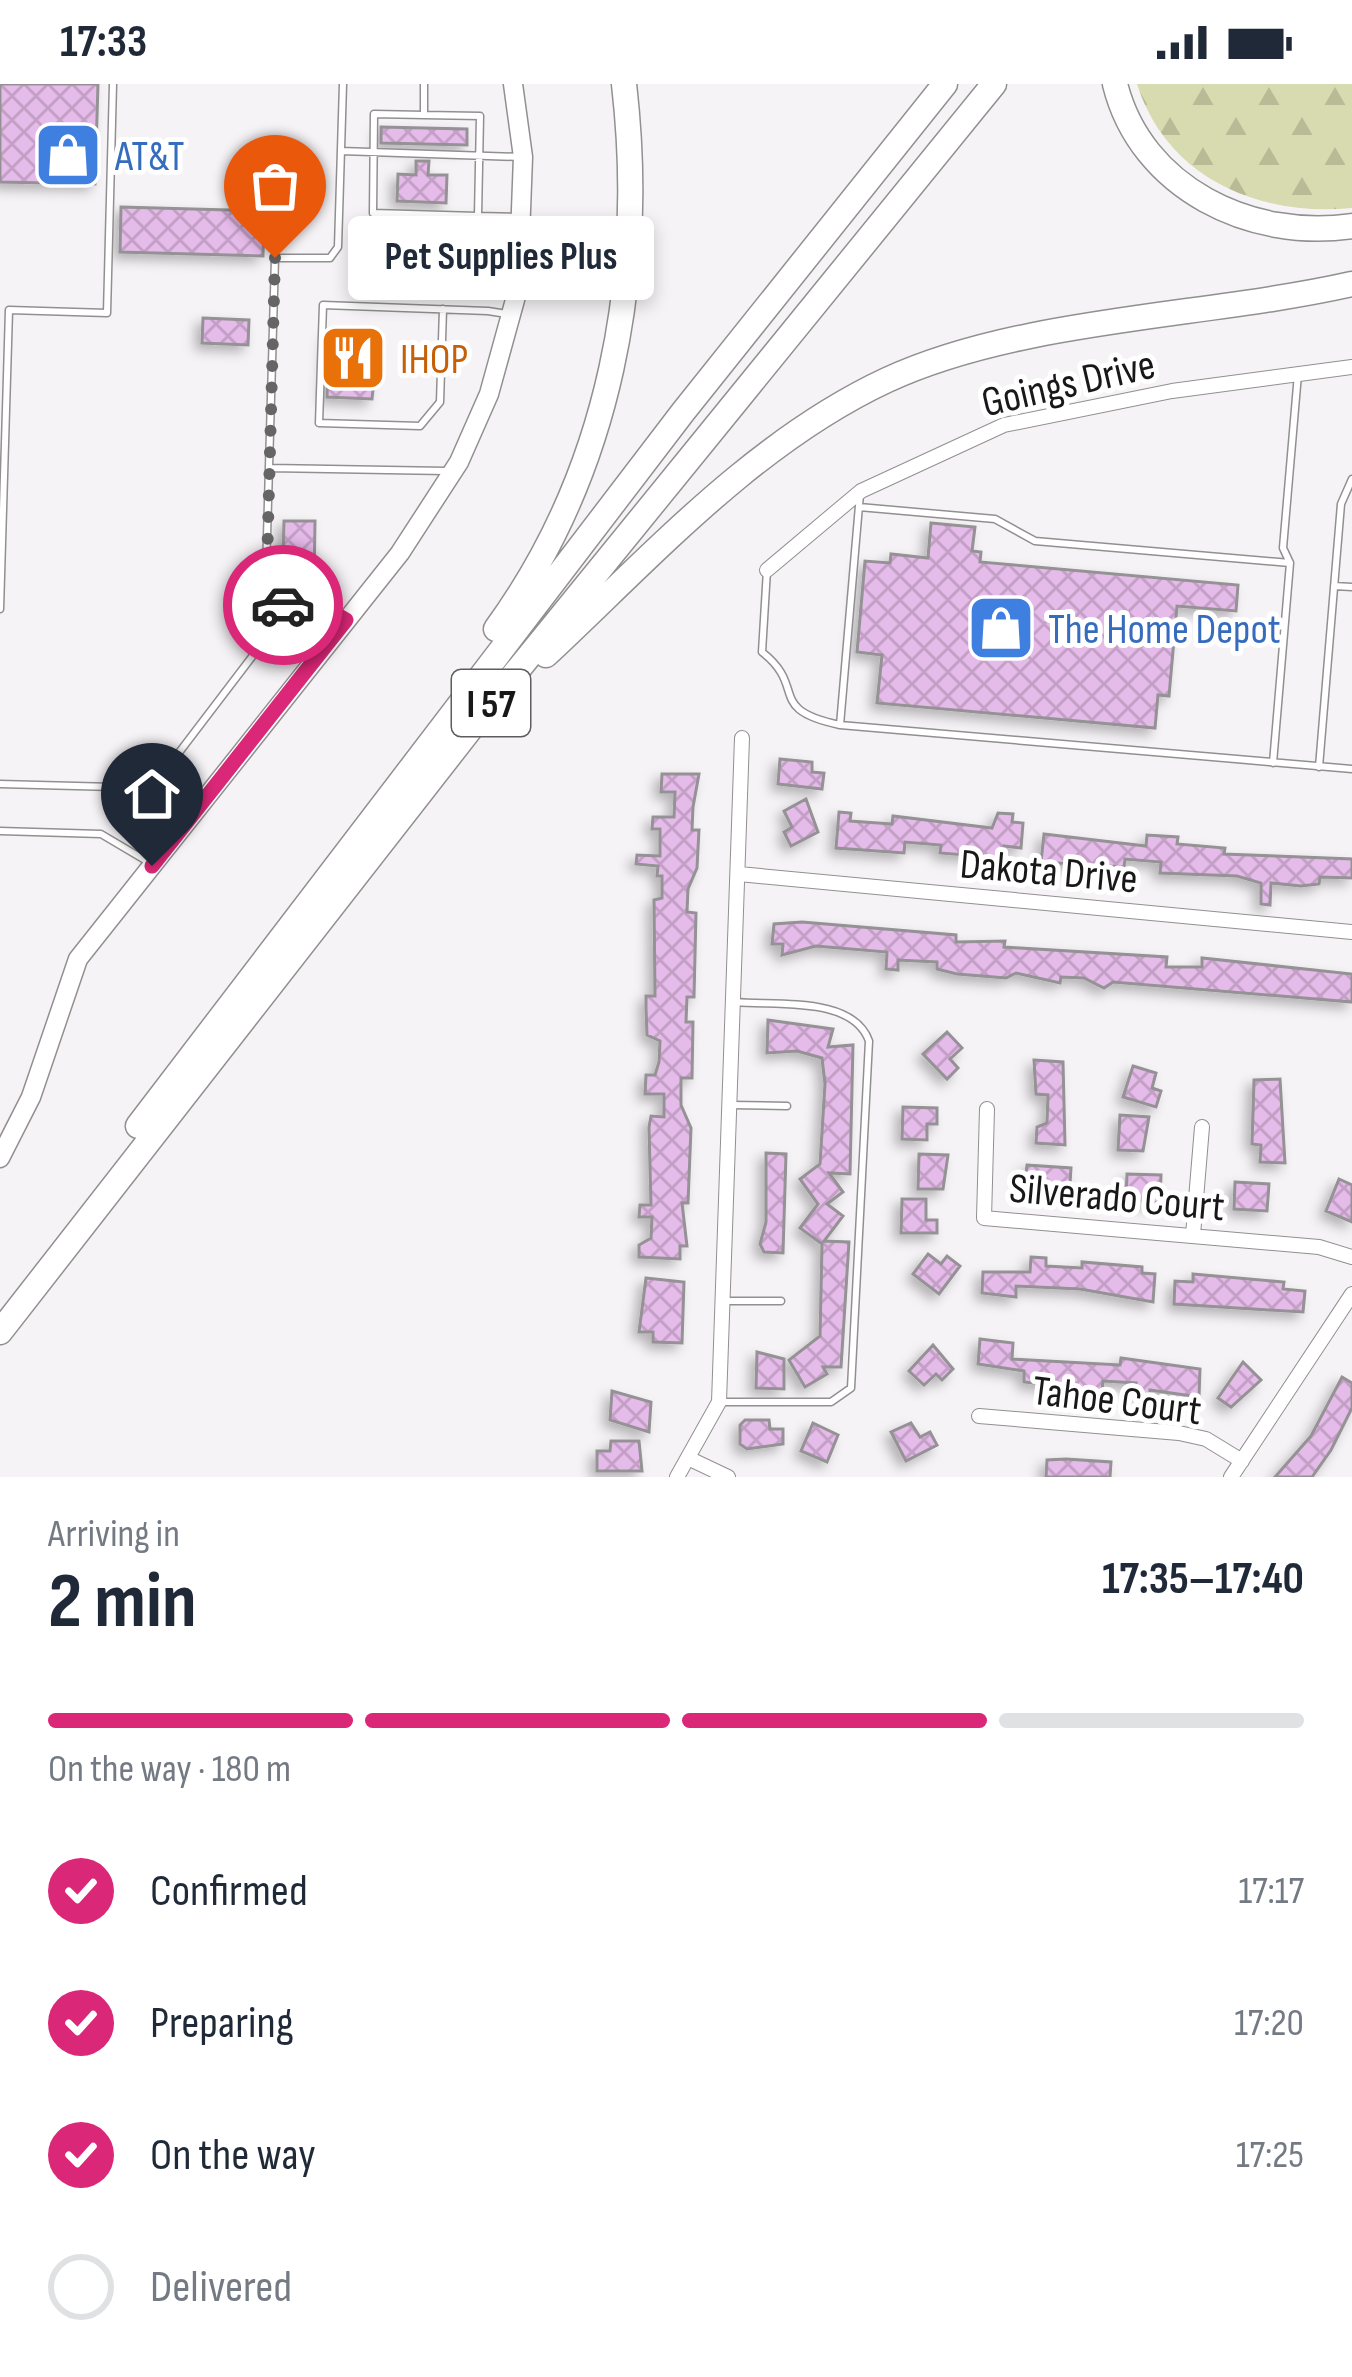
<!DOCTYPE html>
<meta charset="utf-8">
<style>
body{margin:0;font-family:"Sofia Sans Condensed",sans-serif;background:#f6f6f7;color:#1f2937;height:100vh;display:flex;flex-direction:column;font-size:45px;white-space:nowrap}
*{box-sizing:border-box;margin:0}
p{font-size:39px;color:#747a83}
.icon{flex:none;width:66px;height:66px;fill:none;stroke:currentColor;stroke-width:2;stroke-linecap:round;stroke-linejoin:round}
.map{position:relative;height:1393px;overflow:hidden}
.details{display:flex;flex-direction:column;background:#fff;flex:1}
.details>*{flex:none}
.pin{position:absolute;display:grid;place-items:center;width:102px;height:102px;color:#fff;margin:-123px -51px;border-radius:50% 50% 50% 0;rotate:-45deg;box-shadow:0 0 12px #0007}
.pin .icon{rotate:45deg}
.courier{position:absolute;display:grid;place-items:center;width:120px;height:120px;margin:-60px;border:9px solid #db2777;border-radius:50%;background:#fff;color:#222;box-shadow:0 3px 15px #0007}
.bubble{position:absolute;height:84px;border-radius:12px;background:#fff;box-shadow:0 6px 18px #0003;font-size:39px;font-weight:700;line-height:84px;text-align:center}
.summary em{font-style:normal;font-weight:700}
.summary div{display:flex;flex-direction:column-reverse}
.summary{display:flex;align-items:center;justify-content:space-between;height:204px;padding:0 48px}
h1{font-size:78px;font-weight:700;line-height:90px}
.bar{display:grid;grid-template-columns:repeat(4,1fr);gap:18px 12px;align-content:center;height:144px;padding:0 48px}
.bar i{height:15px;border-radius:9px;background:#e0e1e3}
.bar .on{background:#db2777}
.bar p{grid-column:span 4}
ol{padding:0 48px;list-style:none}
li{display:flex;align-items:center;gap:36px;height:132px}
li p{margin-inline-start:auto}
li .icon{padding:12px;border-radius:50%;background:#db2777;color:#fff;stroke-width:4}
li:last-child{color:#747a83}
li i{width:66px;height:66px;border:6px solid #e0e1e3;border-radius:50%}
.status{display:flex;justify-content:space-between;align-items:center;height:84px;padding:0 60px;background:#fff;direction:ltr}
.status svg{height:33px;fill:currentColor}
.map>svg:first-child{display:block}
</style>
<div class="status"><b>17:33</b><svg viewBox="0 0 49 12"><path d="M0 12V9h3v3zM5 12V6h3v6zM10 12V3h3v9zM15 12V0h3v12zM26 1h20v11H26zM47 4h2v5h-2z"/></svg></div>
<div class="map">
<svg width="1352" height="1393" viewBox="0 0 1352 1393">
<defs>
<pattern id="forest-firs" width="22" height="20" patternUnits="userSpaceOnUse" patternTransform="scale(3)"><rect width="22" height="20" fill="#d8dbaf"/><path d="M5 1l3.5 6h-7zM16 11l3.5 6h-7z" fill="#b9bb96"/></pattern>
<pattern id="building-cross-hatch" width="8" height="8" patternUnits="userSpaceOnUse" patternTransform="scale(3)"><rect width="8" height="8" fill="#e5bbe9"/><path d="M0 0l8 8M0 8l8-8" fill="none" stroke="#c4a0c7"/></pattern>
<filter id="shadow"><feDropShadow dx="-6" dy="6" stdDeviation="6" flood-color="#0004"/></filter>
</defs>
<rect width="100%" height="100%" fill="#f6f3f6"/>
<path fill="url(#forest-firs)" d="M1137,0H1352V124C1260,133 1167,95 1137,0Z"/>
<path fill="url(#building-cross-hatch)" stroke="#959295" stroke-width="3" filter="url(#shadow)" d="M0,0H98L95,100L0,98Z
M381,43L467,45V61L381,59Z
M416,77H429L428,91H447L446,119L397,117L398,90L416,91Z
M121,123L264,127L263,172L120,168Z
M413,141L457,142V156L414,161Z
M203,234L249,236L248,261L202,259Z
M329,251H373L378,258L372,315L327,313Z
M284,437H315L314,501H282Z
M931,439L975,443L972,467L981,468L980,478L1238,501L1236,527L1177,522L1169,612L1158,611L1155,644L877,619L882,571L857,568L865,477L890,479L891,470L928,474Z
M780,675L812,678V688L824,689L822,705L778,700Z
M662,690H699L693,723L692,746H699L697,784L688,805L687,828L696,829L694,913H687L686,938H693L692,994H681V1021L691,1044L688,1119H682L687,1162H680V1175L639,1173V1161L651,1154L652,1133H639L640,1121H651L649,1043L651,1032L664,1033V1010H645L646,991H655L659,978L660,957L647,951L646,924V912H655L654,816L662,814V792H657L658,782L636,780L637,771L660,772V745H652L653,733H674L675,708H661Z
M806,715L818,748L791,762L784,748L792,743L784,727Z
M839,728L851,729L850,737L892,740L893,732L992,744L998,729L1013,730L1012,738L1023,739L1021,764L1004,762L1003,774L940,769L941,761L905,758L904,769L836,764Z
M1044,750L1146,762L1147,751L1178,753L1177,760L1225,764L1224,770L1352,775V794L1320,793L1319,800L1301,802L1271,799L1270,821L1261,820V799L1237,792L1160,789L1161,778L1125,775L1124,783L1041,778Z
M802,838L956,851V858L1005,857L1004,863L1167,873L1166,883H1202V874L1352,890V918L1113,898L1104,904L1084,894L1061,893L1060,899L1016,889L1006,894L957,890L937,885V878L898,876V886L886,885L887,868L816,862L782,871L783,860H772L774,840Z
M768,936L833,945L828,963L853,961L850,1090L829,1089L843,1108L827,1120L843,1132L824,1157L849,1158L841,1283H823L827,1290L805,1303L789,1276L820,1252L822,1160L800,1144L818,1120L800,1095L820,1080L825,1000L822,974L797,967L767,969Z
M947,948L962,964L950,975L958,984L947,995L923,970Z
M1034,976L1063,978L1065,1061L1036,1059L1037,1043L1047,1039L1048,1011L1036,1010Z
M1133,982L1156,989L1152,1004L1161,1007L1156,1023L1123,1013Z
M1280,995L1285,1079L1260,1078L1261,1061L1252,1060L1254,996Z
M903,1023L937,1024V1040H927V1056L902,1055Z
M1120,1031L1149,1033L1143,1067L1118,1066Z
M766,1069L786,1070L783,1169L764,1168L760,1160L766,1138Z
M919,1070L948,1071L943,1105H918Z
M1027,1081L1071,1084L1070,1100L1064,1099V1108L1038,1103V1097L1025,1096Z
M1127,1090L1161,1091L1160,1119L1126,1115Z
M1339,1095L1352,1101V1138L1326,1127Z
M1235,1098L1269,1100L1267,1127L1234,1125Z
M902,1115H926V1136H937V1149H901Z
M928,1170L941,1180L947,1172L960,1182L939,1210L913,1190Z
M1031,1173L1046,1174V1182L1082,1184V1178L1142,1183V1189L1155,1190L1153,1218L1080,1205L1016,1202V1213L982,1209L983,1188H1030Z
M1193,1190L1284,1198L1283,1205L1305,1207L1303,1228L1174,1220L1175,1197L1193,1198Z
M646,1194L684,1198L682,1259L653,1258V1248H639Z
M980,1255L1013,1259L1012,1275L1120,1281L1121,1274L1200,1285L1199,1313L1150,1306V1311L1135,1310L1136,1299L1103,1297L1102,1307L1024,1298V1287L978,1280Z
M933,1261L953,1285L942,1296L936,1290L924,1301L909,1287Z
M757,1268L784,1275V1305L756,1304Z
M1243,1278L1261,1296L1231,1323L1218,1314Z
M1342,1293L1352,1299V1324L1331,1366L1312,1393H1275L1311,1352Z
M612,1307L651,1318L649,1348L610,1336Z
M745,1336H769L770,1345H783V1360L747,1365L740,1360V1341Z
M813,1339L838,1351L827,1378L801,1367Z
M911,1339L920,1353L930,1348L937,1361L906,1377L891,1348Z
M611,1357H639L642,1387H597V1367H610Z
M1066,1375L1111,1378L1110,1393H1046L1047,1376Z"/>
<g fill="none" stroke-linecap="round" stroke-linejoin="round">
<g stroke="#928f91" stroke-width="9">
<path id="lane" d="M424,0V31L480,32L478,132L517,133
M424,31L374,30L373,129L478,132
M341,67L520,73
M443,225L440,318L420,342L319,339L323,221L488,227L507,230
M270,384L446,387
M860,410L840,641L1352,685
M859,423L995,435L1035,457L1290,479
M767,486L762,568C808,604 765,625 840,641
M1334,502L1352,503
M266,521H320L343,534
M0,525L9,226L107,229L113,0
M1273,679L1290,479L1283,464L1298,290
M1319,683L1341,420L1352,395
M0,700L152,704L264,557L275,174H330L338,163L343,0
M0,747L101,750L150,779
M731,1021L787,1022
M726,1217H781
M723,1318H831L851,1304L869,957C853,912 777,922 736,918"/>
</g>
<g stroke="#928f91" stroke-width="16">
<path id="street" d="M767,486L861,407L1004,341L1172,307L1352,283
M739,790L1352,848
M987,1025L984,1134L1319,1163L1352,1173
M1193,1151L1202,1043
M979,1332L1179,1349L1206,1355L1242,1377
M690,1375L728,1393
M677,1393L719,1318L742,654
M1231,1393L1352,1210"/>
</g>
<g stroke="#928f91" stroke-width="21">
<path id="secondary" d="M0,1074L31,1013L78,875L400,469L459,378L489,310L518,205L523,73L513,0"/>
</g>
<g stroke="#928f91" stroke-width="27">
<path id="highway" d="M1115,0C1141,105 1252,157 1352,142
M496,545C611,387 646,190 624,0
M546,571C651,473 754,358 887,296C1021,234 1206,233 1352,200
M138,1042L683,328L945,0
M0,1248L482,630L994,0"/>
</g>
<use href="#lane" stroke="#fff" stroke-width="6"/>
<use href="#street" stroke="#fff" stroke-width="14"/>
<use href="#secondary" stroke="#fff" stroke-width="18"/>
<use href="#highway" stroke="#fff" stroke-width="24"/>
</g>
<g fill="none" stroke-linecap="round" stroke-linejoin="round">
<path stroke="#666566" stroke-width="12" stroke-dasharray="0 21.6" d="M275,174L266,521H283"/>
<path stroke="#db2777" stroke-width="15" d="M152,782L346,536L320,521H283"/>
</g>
<defs>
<g id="shop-square" transform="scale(3.45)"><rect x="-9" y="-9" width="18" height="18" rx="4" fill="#3f7fe0" stroke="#fff"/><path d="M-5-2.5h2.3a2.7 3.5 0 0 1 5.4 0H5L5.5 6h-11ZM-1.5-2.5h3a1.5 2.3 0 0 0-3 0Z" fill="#fff"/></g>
<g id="restaurant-square" transform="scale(3.45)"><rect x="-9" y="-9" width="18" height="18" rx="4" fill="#e8710a" stroke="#fff"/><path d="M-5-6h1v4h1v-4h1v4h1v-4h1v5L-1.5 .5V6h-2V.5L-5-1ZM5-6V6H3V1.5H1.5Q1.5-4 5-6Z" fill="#fff"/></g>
</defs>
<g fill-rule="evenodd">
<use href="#shop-square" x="68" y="71"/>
<use href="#restaurant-square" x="353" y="274"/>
<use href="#shop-square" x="1001" y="544"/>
</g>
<g text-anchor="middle" stroke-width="10" stroke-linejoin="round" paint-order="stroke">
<rect fill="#fff" stroke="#5e5d5e" stroke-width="3" x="452" y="586" width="78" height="66" rx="9"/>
<g font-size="39" font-weight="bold" fill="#191819">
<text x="491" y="633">I 57</text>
</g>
<g font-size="42" fill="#366cbe" stroke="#fff" text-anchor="start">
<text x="115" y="86">AT&amp;T</text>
<text x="1048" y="559">The Home Depot</text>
</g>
<g font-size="42" fill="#c56008" stroke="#fff" text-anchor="start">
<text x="400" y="289">IHOP</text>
</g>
<g font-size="42" fill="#191819" stroke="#fff">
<text transform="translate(1068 298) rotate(-13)" y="15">Goings Drive</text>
<text transform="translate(1049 786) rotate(5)" y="15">Dakota Drive</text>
<text transform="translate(1117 1112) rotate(5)" y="15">Silverado Court</text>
<text transform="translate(1117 1315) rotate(7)" y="15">Tahoe Court</text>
</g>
</g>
</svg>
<div class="pin" style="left:275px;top:174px;background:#ea580c"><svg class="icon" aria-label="bag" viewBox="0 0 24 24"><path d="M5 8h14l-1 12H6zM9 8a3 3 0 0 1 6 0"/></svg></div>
<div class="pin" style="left:152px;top:782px;background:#1f2937"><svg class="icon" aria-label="home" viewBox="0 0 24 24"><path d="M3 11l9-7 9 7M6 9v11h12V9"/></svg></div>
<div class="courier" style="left:283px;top:521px"><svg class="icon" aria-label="car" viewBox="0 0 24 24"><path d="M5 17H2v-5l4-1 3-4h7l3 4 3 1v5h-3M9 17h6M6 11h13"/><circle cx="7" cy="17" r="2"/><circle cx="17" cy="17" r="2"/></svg></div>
<div class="bubble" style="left:348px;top:132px;width:306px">Pet Supplies Plus</div>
</div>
<section class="details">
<div class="summary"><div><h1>2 min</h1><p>Arriving in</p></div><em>17:35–17:40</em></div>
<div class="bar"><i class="on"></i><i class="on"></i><i class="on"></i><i></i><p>On the way · 180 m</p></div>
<ol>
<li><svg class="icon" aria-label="check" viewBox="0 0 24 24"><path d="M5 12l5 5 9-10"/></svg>Confirmed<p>17:17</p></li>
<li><svg class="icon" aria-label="check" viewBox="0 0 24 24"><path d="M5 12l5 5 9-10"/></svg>Preparing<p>17:20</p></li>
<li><svg class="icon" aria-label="check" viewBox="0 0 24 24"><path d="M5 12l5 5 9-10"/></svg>On the way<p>17:25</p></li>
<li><i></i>Delivered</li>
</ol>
</section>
